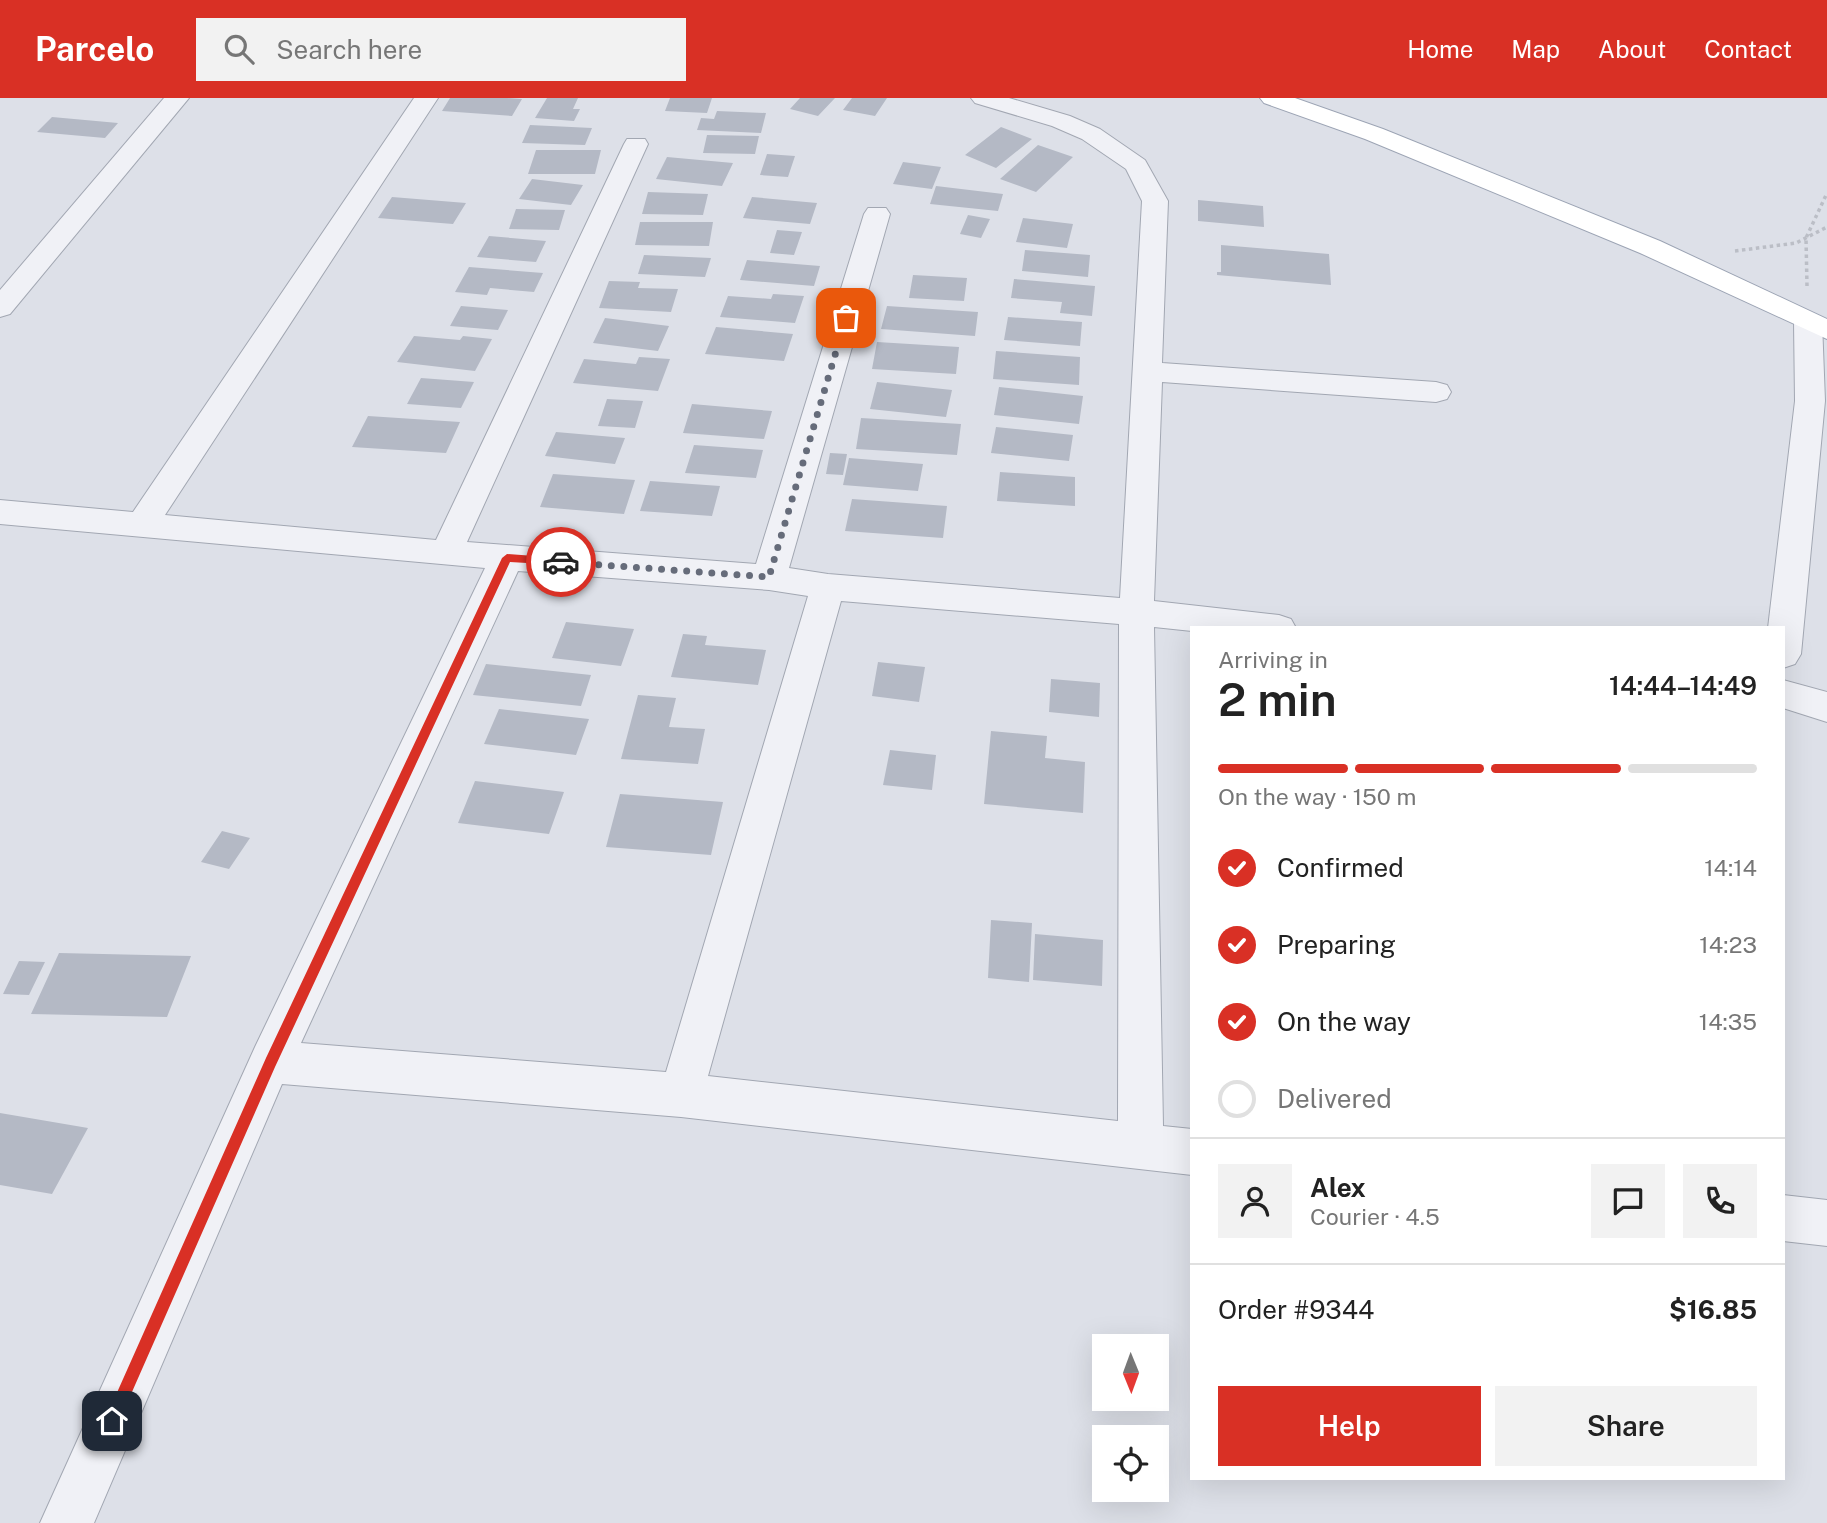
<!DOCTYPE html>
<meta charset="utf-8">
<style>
body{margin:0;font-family:"Public Sans",sans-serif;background:#f2f2f2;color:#222;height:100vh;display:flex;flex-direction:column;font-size:26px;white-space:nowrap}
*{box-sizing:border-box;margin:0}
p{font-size:23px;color:#767676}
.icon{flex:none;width:38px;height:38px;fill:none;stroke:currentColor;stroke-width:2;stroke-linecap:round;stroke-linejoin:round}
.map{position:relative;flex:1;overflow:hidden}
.sheet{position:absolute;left:1190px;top:528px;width:595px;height:854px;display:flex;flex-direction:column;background:#fff;border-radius:0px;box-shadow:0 7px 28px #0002}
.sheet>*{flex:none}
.needle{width:46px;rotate:179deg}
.fabs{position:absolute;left:1092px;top:1236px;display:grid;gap:14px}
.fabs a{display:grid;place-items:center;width:77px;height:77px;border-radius:0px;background:#fff;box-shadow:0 7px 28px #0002;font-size:35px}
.pin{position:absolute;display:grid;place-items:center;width:60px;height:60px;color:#fff;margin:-30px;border-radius:14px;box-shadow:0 4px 10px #0006}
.courier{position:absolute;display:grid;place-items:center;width:70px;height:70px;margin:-35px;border:5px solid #d93025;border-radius:50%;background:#fff;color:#222;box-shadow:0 2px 9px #0007}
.headline em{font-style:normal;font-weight:600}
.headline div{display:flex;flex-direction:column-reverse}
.headline{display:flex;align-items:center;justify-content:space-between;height:119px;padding:0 28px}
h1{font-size:46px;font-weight:600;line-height:52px}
.bar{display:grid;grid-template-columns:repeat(4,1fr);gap:10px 7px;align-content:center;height:84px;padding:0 28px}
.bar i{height:9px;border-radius:5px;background:#e0e0e0}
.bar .on{background:#d93025}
.bar p{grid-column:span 4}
.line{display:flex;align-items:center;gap:18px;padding:0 28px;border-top:2px solid #e0e0e0}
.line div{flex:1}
.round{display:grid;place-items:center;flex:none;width:74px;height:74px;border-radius:0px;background:#f2f2f2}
ol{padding:0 28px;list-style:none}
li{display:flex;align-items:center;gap:21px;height:77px}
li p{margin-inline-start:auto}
li .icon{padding:7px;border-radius:50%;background:#d93025;color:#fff;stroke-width:4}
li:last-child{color:#767676}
li i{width:38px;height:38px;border:4px solid #e0e0e0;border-radius:50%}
.button{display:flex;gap:14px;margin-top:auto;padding:14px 28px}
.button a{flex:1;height:80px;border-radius:0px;background:#d93025;color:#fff;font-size:28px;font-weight:600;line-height:80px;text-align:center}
.button a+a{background:#f2f2f2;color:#222}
header{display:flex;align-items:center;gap:42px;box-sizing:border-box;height:98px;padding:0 35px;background:#d93025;color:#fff}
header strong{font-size:33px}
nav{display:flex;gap:38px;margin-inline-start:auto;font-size:24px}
.search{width:490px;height:63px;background:#f2f2f2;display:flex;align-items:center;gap:18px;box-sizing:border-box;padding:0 24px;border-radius:0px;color:#767676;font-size:26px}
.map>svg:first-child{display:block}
</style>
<header>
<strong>Parcelo</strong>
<div class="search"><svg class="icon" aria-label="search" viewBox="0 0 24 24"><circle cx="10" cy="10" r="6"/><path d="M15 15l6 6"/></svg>Search here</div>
<nav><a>Home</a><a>Map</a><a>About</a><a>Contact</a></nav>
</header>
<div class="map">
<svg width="1827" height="1425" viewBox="0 0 1827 1425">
<rect width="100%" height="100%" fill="#dde0e8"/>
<path fill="#b4b9c5" d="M450,0H507L522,1L512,18L442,13Z
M547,0H578L573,11H580L574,23L535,20Z
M670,0H712L707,15L665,13Z
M800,0H835L818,18L790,11Z
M852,0H887L875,18L843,12Z
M717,13L766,15L761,35L697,32L701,20L714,21Z
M52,19L118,25L105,40L37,34Z
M530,27L592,30L585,47L522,45Z
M1001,29L1032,41L996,70L965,57Z
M707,37L759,38L755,56L703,55Z
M1038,47L1073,59L1036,94L1000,81Z
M536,52H601L595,76H528Z
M767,56L795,58L788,79L760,77Z
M667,59L733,65L722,88L656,81Z
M903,64L941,69L932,91L893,86Z
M532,81L583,87L571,107L519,101Z
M936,88L1003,96L998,113L930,106Z
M648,94L708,96L703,117L642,116Z
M392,99L466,105L453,126L378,120Z
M752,99L817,105L810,126L743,120Z
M1198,102L1263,108L1264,129L1198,123Z
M516,111L565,112L559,132L509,131Z
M968,117L990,121L981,140L960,136Z
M1023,120L1073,126L1067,150L1016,144Z
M640,124H713L709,148L635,147Z
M777,132L802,134L794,157L770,155Z
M489,138L546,143L536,164L477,159Z
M1221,147L1329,156L1331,187L1217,177V174H1221Z
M1025,152L1090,157L1088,179L1022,173Z
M644,157L711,160L705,179L638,176Z
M747,162L820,168L814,188L740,182Z
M469,169L543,175L534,194L490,190L487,197L455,194Z
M913,177L967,180L964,203L909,200Z
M1014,181L1095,188L1092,218L1060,215L1062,204L1011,200Z
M609,183L640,184L638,190L678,191L671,214L599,210Z
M773,196L804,198L795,225L720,219L728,198L771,201Z
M461,208L508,212L498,232L450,228Z
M887,208L978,214L975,238L881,231Z
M1008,219L1082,224L1080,248L1004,242Z
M605,220L669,228L658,253L593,245Z
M716,229L793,236L784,263L705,256Z
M414,238L460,242L463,238L492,241L475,273L397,264Z
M877,244L959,249L956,276L872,271Z
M996,253L1080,259L1079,287L993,281Z
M639,259L670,261L658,293L573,285L584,261L636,266Z
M421,280L474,284L461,310L407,306Z
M877,284L952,292L946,319L870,311Z
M999,289L1083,298L1079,326L994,317Z
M607,301L643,303L635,330L598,328Z
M692,306L772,313L764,341L683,335Z
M368,318L460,324L446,355L352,349Z
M861,320L961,326L957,357L856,351Z
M996,329L1073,337L1069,363L991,355Z
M556,334L625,340L615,366L545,358Z
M694,347L763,352L756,380L685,375Z
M830,355L847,356L843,377L826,376Z
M849,360L923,366L918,393L843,387Z
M1000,374L1075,379V408L997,403Z
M553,376L635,382L624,416L540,409Z
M650,383L720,388L712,418L640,413Z
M852,401L947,408L943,440L845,433Z
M566,524L634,531L621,568L552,560Z
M683,536L707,538L705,547L766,552L758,587L671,579Z
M878,564L925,569L919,604L872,598Z
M486,566L591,577L581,608L473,597Z
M1051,581L1100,585L1099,619L1049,614Z
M638,597L676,600L669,629L705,631L698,666L621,661Z
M499,611L589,621L576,657L484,646Z
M991,633L1047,638L1045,660L1085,664L1083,715L984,706Z
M890,652L936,657L932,692L883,687Z
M475,683L564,694L549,736L458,725Z
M620,696L723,704L711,757L606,749Z
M222,733L250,740L229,771L201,764Z
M991,822L1032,825L1029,884L988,880Z
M1035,836L1103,842L1102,888L1033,882Z
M59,855L191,858L167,919L31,916Z
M19,863L45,864L29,897L3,896Z
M0,1015L88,1030L52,1096L0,1087Z"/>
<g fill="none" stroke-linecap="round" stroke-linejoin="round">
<g stroke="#a2a7b2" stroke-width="2">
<path id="minor" d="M164,0H189L10,216L0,219V192Z
M414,0H438L165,417L436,442L624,46L627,41H645L648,46L467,444L756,466L864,116L868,110H886L890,116L789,470L828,476L1120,500L1142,103L1126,71L1082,41L1052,28L975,5L971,0H1009L1070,18L1100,31L1145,62L1168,103L1162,265L1436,284L1447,287L1451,294L1447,301L1436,304L1162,284L1154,503L1279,517L1291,521L1296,530H1192V533L1154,529L1163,1028L1192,1031V1077L681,1019L282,986L94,1425H40L255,949L485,470L0,426V402L133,414ZM518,473L769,492L808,498L666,974L301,945ZM841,503L1119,526L1118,1023L708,978Z
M1808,215L1818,218L1822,224L1825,303L1801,556L1795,566L1783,570V530H1768L1795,303L1794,224L1798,218Z
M1783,582L1827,594V624L1783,610Z
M1783,1097L1827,1102V1148L1783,1143Z"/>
</g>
<g stroke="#9ca4b4" stroke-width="2">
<path id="major" d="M1260,0H1295L1383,31L1660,143L1827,221V241L1640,155L1365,41L1264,5Z"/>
</g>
<path stroke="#bbbec6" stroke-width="3.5" stroke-dasharray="3.5 3.5" stroke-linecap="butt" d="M1735,153L1796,145L1827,129
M1807,188L1806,140L1827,95"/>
<use href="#minor" fill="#f0f1f6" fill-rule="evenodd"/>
<use href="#major" fill="#fff" fill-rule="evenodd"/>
</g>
<path fill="#d93025" d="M507,456L561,460L566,464L561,467L510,464L275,969L117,1328H107V1317L266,960L502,460Z"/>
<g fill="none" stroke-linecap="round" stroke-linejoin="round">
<path stroke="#666c7a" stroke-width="7" stroke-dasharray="0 12.6" d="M561,464L769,479L846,220"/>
</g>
</svg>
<div class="fabs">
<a><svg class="needle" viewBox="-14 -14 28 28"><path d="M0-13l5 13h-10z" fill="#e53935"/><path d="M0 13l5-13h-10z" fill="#767676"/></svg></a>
<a><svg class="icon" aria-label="locate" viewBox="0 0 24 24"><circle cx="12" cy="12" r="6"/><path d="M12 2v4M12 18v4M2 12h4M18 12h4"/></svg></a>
</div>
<div class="pin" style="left:846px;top:220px;background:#ea580c"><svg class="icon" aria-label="bag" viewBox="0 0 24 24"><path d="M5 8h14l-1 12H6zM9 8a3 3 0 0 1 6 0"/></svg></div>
<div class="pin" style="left:112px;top:1323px;background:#1f2937"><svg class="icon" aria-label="home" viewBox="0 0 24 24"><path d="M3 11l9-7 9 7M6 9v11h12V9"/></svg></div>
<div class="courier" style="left:561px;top:464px"><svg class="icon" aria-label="car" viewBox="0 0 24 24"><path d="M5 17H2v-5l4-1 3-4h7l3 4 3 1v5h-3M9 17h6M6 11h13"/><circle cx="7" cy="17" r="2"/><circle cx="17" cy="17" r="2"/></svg></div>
<section class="sheet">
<div class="headline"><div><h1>2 min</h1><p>Arriving in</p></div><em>14:44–14:49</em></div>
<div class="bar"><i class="on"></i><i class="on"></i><i class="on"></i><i></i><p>On the way · 150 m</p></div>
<ol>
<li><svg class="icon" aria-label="check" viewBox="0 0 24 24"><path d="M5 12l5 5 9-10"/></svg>Confirmed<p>14:14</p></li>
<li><svg class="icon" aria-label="check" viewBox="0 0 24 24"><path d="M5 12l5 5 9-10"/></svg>Preparing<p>14:23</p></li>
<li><svg class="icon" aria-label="check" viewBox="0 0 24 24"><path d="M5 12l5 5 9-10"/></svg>On the way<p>14:35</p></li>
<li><i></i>Delivered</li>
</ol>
<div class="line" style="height:126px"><a class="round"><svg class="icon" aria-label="person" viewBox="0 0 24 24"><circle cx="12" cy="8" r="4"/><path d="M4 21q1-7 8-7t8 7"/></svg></a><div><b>Alex</b><p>Courier · 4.5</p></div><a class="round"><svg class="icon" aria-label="chat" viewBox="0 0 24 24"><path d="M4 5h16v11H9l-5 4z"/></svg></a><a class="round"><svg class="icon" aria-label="phone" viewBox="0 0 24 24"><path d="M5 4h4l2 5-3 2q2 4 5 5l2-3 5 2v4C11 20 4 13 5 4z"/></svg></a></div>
<div class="line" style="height:91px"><div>Order #9344</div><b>$16.85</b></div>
<div class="button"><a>Help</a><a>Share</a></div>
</section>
</div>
